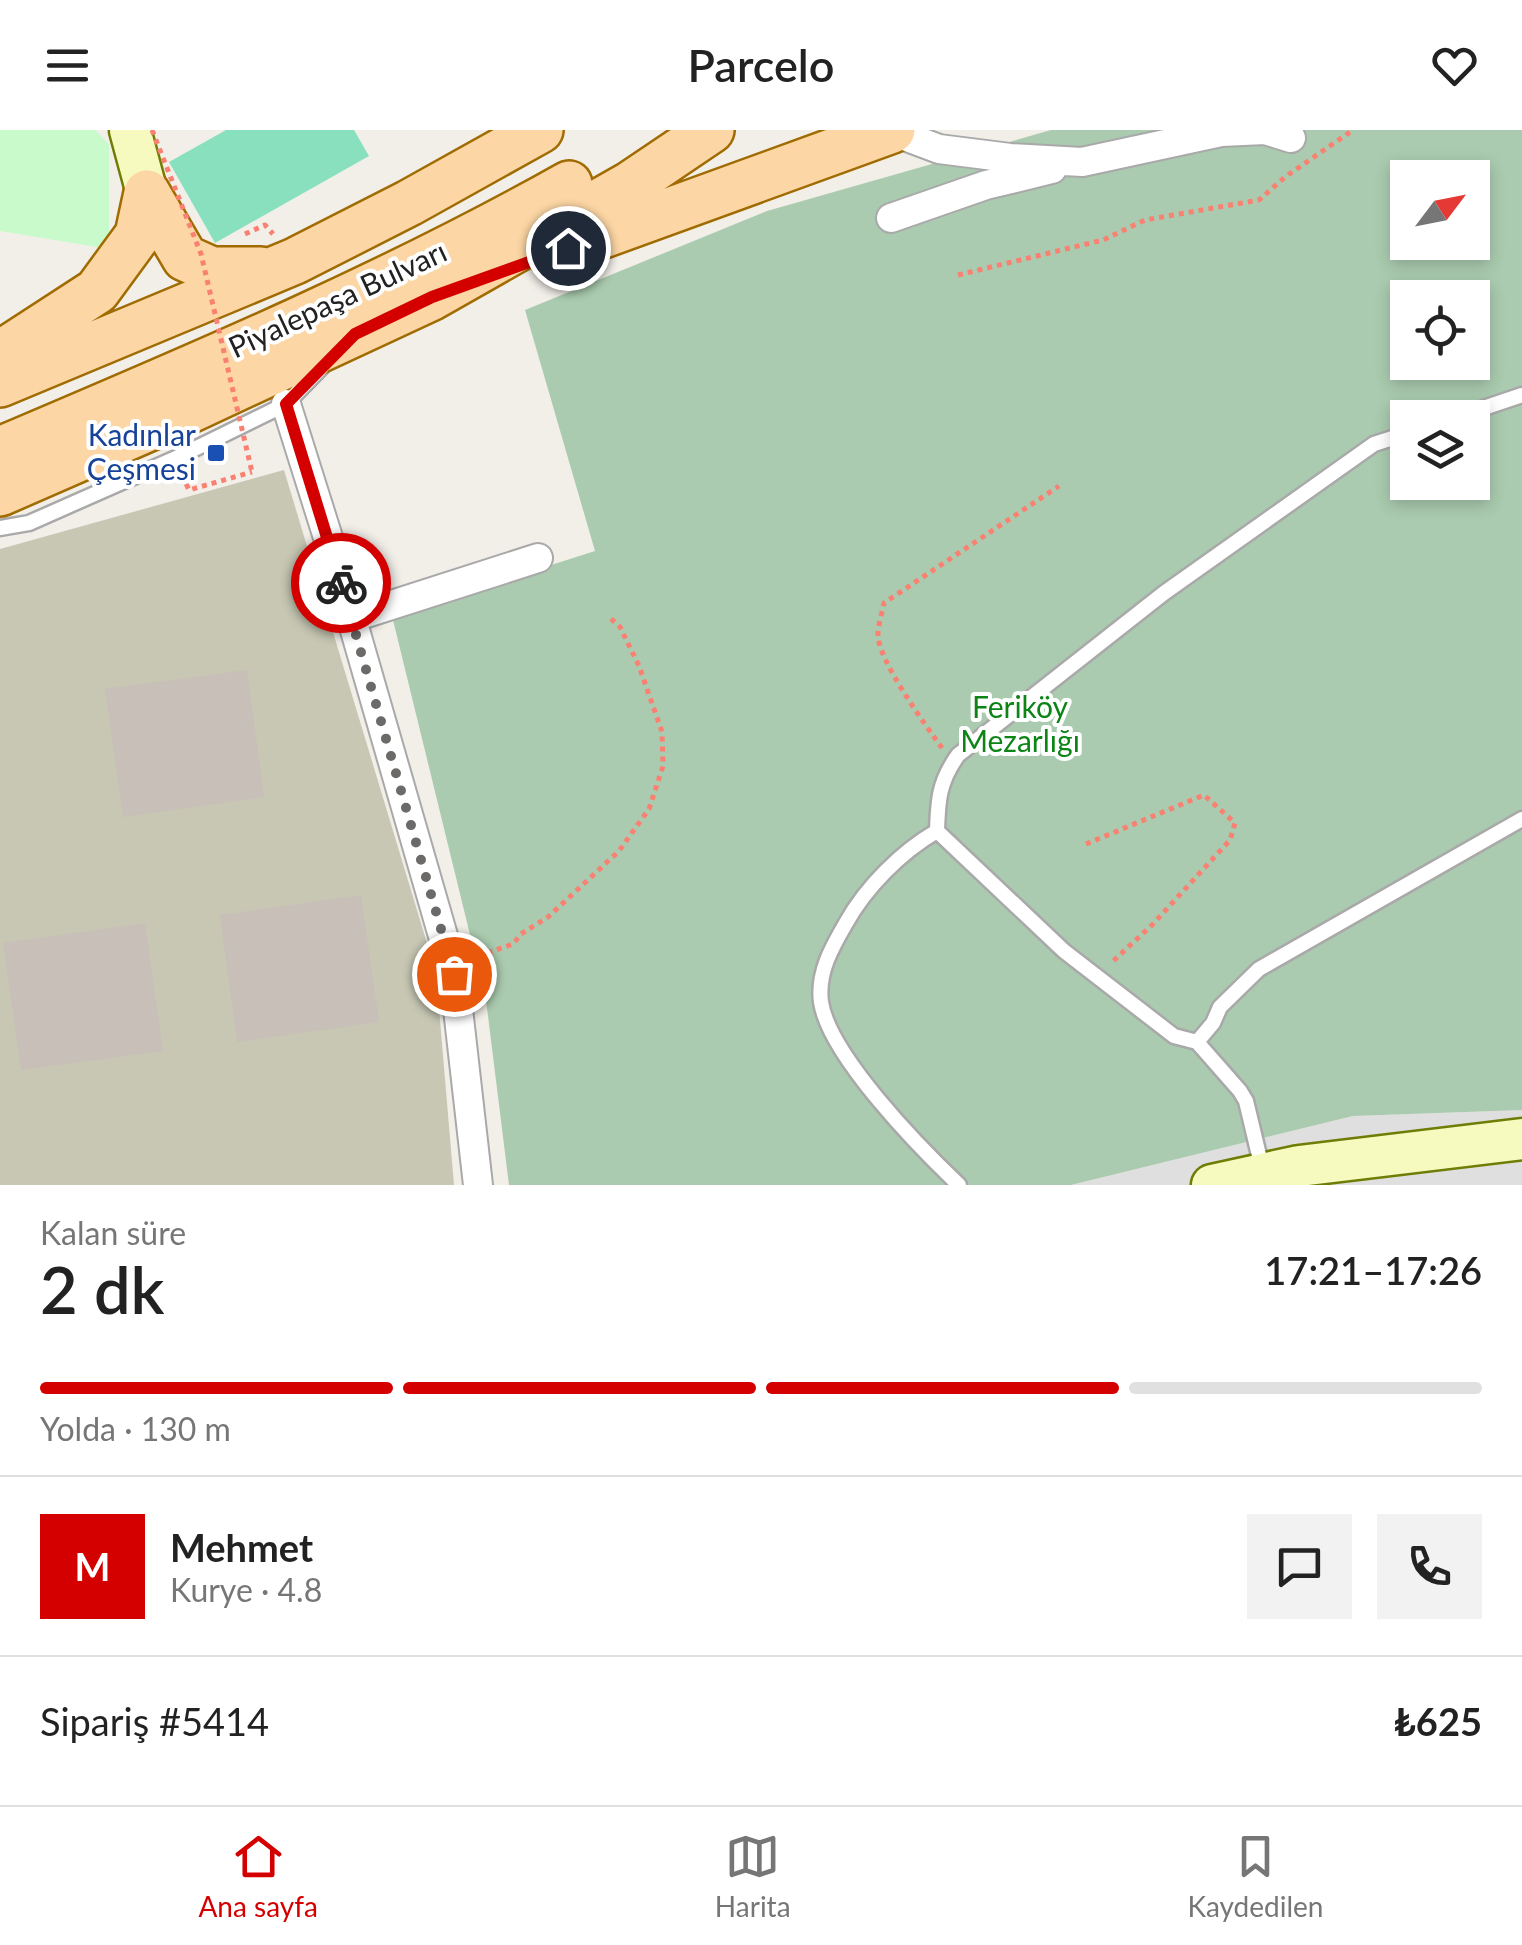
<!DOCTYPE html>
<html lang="tr">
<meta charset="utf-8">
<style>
body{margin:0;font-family:Lato,sans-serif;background:#f2f2f2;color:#222;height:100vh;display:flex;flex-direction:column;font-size:38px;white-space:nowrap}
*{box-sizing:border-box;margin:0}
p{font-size:32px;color:#767676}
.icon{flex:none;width:55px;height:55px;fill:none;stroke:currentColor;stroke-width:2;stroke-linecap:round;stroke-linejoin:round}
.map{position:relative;height:1055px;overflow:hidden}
.sheet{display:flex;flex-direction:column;background:#fff;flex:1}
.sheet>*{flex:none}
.needle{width:65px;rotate:58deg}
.tools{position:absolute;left:1390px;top:30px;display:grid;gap:20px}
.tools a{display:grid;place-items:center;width:100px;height:100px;border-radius:0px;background:#fff;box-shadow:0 5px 15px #0003;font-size:50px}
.pin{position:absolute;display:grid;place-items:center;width:85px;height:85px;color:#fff;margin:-42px;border:5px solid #fff;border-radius:50%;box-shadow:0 2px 10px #0007}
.courier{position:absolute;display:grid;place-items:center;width:100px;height:100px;margin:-50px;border:8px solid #d40000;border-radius:50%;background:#fff;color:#222;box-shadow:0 2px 12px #0007}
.summary em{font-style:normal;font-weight:600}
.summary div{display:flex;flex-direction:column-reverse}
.summary{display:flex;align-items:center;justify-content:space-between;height:170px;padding:0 40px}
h1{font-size:65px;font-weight:600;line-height:75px}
.bar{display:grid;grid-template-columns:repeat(4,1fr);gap:15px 10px;align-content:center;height:120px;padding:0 40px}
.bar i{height:12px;border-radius:8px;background:#e0e0e0}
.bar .on{background:#d40000}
.bar p{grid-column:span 4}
.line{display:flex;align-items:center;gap:25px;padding:0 40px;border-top:2px solid #e0e0e0}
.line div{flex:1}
.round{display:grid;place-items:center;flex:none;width:105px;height:105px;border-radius:0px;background:#f2f2f2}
header{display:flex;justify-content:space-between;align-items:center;height:130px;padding:0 40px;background:#fff;font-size:45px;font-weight:600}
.tabs{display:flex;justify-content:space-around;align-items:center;height:140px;border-top:2px solid #e0e0e0;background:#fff;font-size:28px;color:#767676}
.tabs a{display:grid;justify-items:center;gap:5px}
.tabs .on{color:#d40000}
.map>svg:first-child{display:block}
</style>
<header><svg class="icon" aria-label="menu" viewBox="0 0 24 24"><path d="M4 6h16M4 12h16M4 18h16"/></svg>Parcelo<svg class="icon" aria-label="heart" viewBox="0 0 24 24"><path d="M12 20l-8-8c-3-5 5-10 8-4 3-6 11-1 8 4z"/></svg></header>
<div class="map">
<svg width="1522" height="1055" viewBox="0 0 1522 1055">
<rect width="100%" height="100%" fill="#f2efe9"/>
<path fill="#e0dfdf" d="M1522,980V1055H1071L1353,986Z"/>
<path fill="#c7c7b4" d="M284,340L436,843L454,1055H0V419Z"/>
<path fill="#aacbaf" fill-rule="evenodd" d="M1051,0H1522V980L1353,986L1071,1055H509L486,870L392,486L595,421L525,180L767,81ZM1408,48H1472V112H1408ZM1408,168H1472V232H1408ZM1408,288H1472V352H1408Z"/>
<path fill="#c8facc" d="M0,0H95L109,14V119L0,101Z"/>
<path fill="#88e0be" d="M226,0H354L369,26L215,113L169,32Z"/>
<path fill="#c7bfb8" d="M247,540L264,667L123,687L105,559Z
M361,765L379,892L237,912L220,785Z
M145,793L163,921L21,940L3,813Z"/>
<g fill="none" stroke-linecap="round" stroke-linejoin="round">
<g stroke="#a9a9a9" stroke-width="19">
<path id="lane" d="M1454,288L1522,265
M0,398L29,393L174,329L286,274L322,237
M937,701C938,669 939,652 958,625L1164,463L1374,314L1408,303
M1197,912L1240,961L1246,971L1263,1042
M959,1055C919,1017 829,925 821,872C817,843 832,817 846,793C866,757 901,722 937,701L1064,821L1174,906L1197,912L1213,893L1220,877L1259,839L1522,689"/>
</g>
<g stroke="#a9a9a9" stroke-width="32">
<path id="street" d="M891,1L939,19L1010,28L1082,32L1221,2L1265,0L1291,8
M891,88L986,55L1052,39
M286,274L331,417L454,844L478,1055
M351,488L538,428"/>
</g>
<g stroke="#707d05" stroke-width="45">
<path id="secondary" d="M130,0L147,63
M1212,1055L1299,1036L1522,1009"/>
</g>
<g stroke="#a06b00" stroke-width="50">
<path id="primary" d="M147,63L185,128L212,140H261
M551,124L892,0
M0,224L97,161L138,105L147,63
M0,254L295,131L409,73L540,0
M0,320C193,238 386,157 569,54
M0,363L183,283L432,167L631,54L711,0"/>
</g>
<path stroke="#fa8072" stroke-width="5" stroke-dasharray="5 5" stroke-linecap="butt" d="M245,104L265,95L273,104
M958,145L1103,110L1145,90L1259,70L1285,47L1353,0
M182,345L189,360L252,342
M942,618C926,596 878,530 878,505C878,495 882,483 884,473L1059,356
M1086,714L1204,665L1235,693L1230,710L1153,794L1110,834
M478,826L513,814L521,804L548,787L619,721L649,679L663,636L662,602L639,536L620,497L608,486"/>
<use href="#lane" stroke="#fff" stroke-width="14"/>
<use href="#street" stroke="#fff" stroke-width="28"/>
<use href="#secondary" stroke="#f7fabf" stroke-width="40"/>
<use href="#primary" stroke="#fcd6a4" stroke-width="45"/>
<path stroke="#fa8072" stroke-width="5" stroke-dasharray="5 5" stroke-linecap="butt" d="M152,0L201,124L252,342"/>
</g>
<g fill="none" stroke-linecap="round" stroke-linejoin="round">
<path stroke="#6b6a68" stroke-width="10" stroke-dasharray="0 18" d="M341,453L454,844"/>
<path stroke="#d40000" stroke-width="12" d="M341,453L286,274L355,204L432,167L568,118"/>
</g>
<rect fill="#1a4fb4" stroke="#fff" stroke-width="4" x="206" y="313" width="20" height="20" rx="5"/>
<g text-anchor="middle" stroke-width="8" stroke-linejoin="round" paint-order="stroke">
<g font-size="30" fill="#222" stroke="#fff">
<text transform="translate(338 170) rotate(-25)" y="10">Piyalepaşa Bulvarı</text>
</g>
<g font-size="30" fill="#164399" stroke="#fff" text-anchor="end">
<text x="196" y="316">Kadınlar<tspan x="196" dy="34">Çeşmesi</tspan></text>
</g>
<g font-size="30" fill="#0c8416" stroke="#fff">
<text x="1020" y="588">Feriköy<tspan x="1020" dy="34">Mezarlığı</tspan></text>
</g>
</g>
</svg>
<div class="tools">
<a><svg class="needle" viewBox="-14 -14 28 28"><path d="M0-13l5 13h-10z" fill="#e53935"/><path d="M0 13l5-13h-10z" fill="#767676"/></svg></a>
<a><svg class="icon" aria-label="locate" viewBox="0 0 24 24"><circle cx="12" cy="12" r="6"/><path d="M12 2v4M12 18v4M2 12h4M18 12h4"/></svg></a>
<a><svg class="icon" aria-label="layers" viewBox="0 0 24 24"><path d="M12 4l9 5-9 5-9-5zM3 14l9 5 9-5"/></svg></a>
</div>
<div class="pin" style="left:454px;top:844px;background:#ea580c"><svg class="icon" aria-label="bag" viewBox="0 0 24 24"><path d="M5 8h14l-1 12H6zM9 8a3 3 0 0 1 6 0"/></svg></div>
<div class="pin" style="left:568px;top:118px;background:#1f2937"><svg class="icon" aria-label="home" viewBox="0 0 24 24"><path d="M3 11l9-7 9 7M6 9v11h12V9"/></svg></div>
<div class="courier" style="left:341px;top:453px"><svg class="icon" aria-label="bike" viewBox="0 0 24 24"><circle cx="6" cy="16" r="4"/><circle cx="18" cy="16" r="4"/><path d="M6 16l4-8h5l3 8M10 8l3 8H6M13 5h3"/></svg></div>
</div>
<section class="sheet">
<div class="summary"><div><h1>2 dk</h1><p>Kalan süre</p></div><em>17:21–17:26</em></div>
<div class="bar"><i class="on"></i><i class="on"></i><i class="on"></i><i></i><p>Yolda · 130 m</p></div>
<div class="line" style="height:180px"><b class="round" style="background:#d40000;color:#fff">M</b><div><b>Mehmet</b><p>Kurye · 4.8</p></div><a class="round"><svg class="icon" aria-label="chat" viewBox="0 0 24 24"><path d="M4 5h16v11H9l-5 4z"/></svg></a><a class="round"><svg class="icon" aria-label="phone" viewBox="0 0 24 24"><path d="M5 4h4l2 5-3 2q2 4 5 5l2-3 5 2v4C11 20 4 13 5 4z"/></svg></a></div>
<div class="line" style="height:130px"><div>Sipariş #5414</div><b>₺625</b></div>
</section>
<nav class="tabs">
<a class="on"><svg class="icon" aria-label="home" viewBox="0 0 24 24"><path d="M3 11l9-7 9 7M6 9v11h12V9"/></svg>Ana sayfa</a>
<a><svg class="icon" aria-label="map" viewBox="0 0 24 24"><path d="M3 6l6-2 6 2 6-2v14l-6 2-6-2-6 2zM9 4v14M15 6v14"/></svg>Harita</a>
<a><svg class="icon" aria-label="saved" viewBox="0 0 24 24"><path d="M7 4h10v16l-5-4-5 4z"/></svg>Kaydedilen</a>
</nav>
